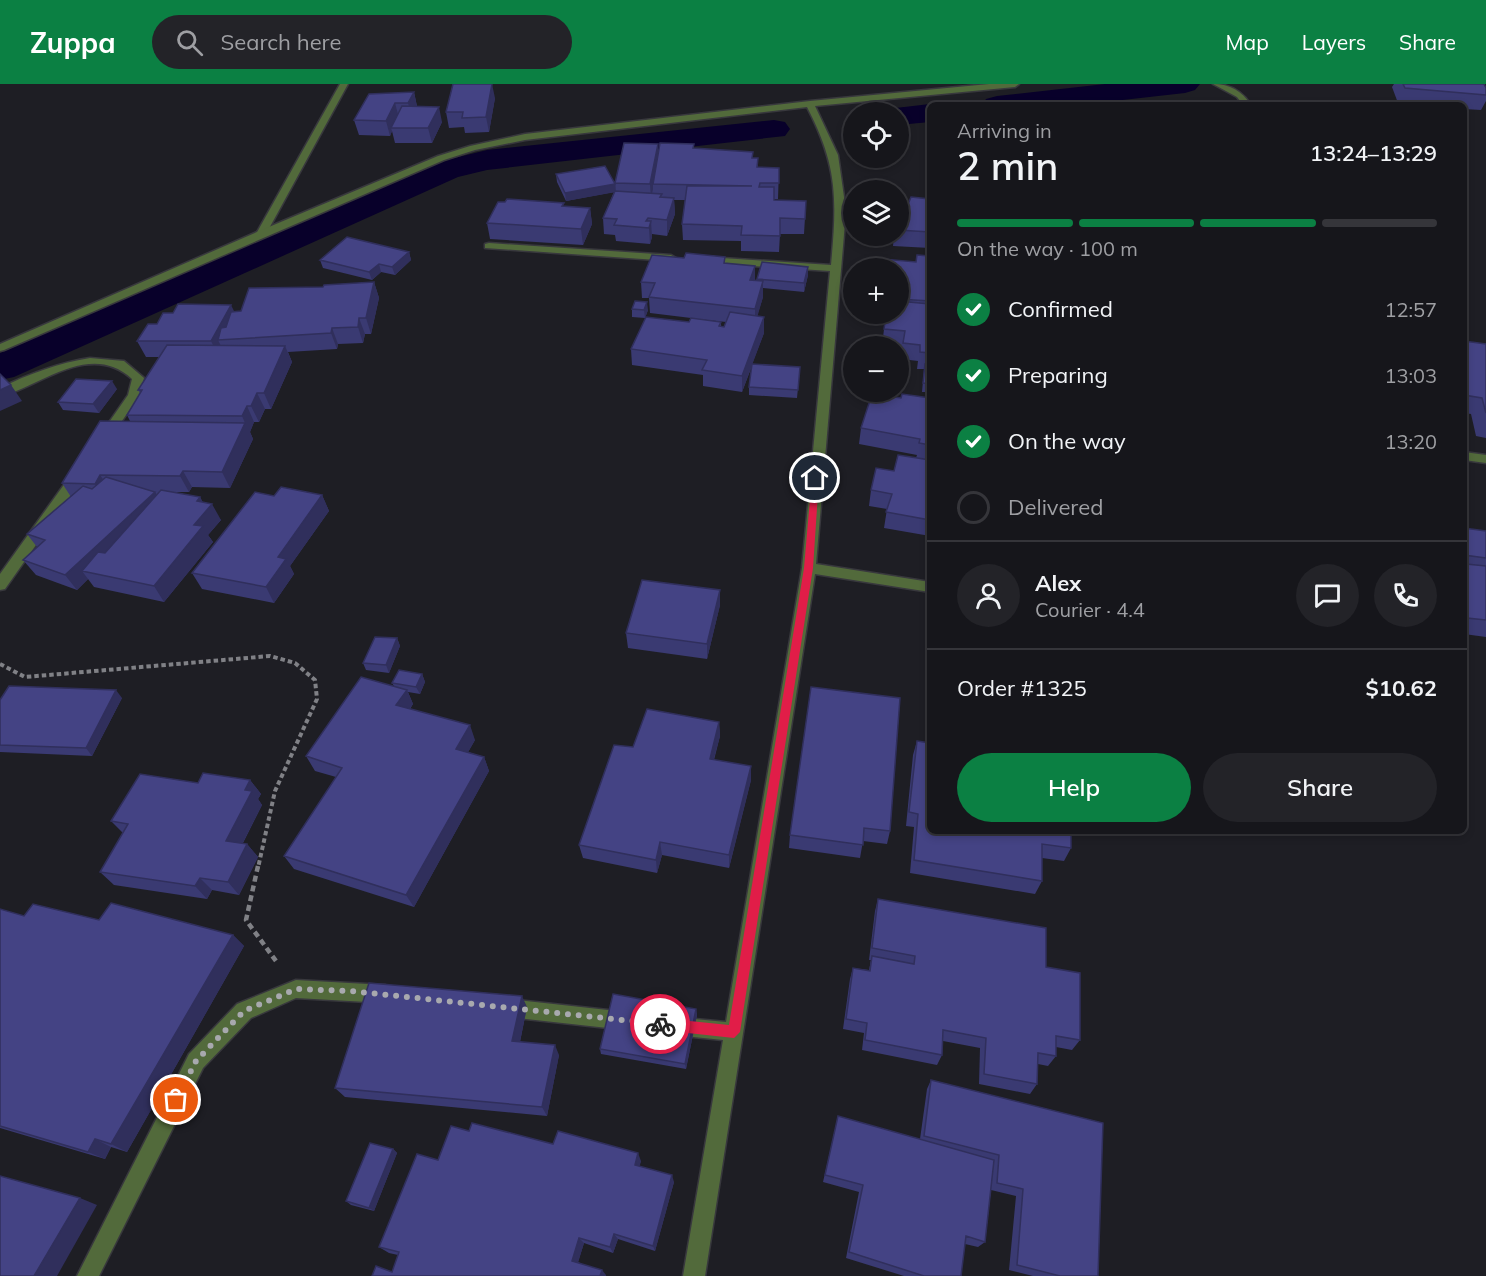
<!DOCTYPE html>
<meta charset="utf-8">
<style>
body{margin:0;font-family:Mulish,sans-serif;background:#232328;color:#f1f3f6;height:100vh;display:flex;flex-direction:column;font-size:22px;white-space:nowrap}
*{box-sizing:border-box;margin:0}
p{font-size:20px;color:#9e9fa3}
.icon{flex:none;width:33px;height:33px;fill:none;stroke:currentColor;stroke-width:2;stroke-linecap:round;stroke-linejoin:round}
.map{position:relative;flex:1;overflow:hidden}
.details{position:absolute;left:927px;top:18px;width:540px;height:732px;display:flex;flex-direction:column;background:#16161b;border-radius:9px;box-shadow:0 3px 9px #0003,0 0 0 2px #35353a}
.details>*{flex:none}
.tools{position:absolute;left:843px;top:18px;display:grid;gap:12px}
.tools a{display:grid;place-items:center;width:66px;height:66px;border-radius:50%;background:#16161b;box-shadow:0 3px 9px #0003,0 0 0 2px #35353a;font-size:30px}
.pin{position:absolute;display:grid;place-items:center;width:51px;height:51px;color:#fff;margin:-26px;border:3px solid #fff;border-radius:50%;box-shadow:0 2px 6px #0007}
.courier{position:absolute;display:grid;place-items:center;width:60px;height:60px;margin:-30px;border:4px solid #e11d48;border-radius:50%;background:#fff;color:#222;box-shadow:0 2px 8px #0007}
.headline em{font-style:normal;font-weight:600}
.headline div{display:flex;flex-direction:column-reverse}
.headline{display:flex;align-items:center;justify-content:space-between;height:102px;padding:0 30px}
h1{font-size:39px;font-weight:600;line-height:45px}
.bar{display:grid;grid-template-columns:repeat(4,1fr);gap:9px 6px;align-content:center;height:72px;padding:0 30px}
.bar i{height:8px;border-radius:4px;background:#35353a}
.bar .on{background:#0b8043}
.bar p{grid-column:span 4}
.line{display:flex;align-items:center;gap:15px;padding:0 30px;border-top:2px solid #35353a}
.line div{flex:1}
.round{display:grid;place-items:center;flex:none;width:63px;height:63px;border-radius:32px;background:#232328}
ol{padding:0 30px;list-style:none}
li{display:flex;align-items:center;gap:18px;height:66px}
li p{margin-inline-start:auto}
li .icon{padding:6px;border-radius:50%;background:#0b8043;color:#fff;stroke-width:4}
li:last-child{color:#9e9fa3}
li i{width:33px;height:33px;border:3px solid #35353a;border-radius:50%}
.cta{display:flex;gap:12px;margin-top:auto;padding:12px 30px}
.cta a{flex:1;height:69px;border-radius:36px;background:#0b8043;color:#fff;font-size:24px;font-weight:600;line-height:69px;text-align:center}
.cta a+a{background:#232328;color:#f1f3f6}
header{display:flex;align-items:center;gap:36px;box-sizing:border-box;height:84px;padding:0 30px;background:#0b8043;color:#fff}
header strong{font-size:28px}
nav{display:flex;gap:33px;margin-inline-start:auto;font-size:21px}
.search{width:420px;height:54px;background:#232328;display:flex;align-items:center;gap:15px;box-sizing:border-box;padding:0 21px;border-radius:33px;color:#9e9fa3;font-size:22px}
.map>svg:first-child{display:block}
</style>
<header>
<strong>Zuppa</strong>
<div class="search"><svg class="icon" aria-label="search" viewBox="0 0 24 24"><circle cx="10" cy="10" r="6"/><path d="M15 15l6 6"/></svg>Search here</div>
<nav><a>Map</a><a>Layers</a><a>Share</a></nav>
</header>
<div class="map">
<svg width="1486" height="1192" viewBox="0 0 1486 1192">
<rect width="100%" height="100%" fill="#1e1e24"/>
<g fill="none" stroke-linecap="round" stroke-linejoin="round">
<path fill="#08002a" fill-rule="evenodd" d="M1105,0H1200L1195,6L1185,9L1078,21H982L986,15L997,12Z
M930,20L935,21H930V38L898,41V28H885L887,25Z
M774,36L785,38L790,45L785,52L487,86L458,93L14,293L0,296V269L434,79L487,66Z"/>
<g stroke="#38383d" stroke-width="3">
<path id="lane" d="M340,0H348L266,150L257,152L256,150Z
M1213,0C1230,0 1242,7 1251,21H1243L1237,13Z"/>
</g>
<g stroke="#38383d" stroke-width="3">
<path id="street" d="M989,0H1019L1015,3L815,22L838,71L846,127L816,480L930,498V508L815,490L705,1192H683L723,956L674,951L667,949L665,942L667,935L674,933L726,938L802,484L830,187L707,179L702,176L707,173L831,181C837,116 838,82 807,23L525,56L475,66L444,76L4,266L0,267V260L257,148L438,72L470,62L525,50L810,17Z
M489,159L671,171L676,174L671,177L485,164V160Z
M90,274L124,277L144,294L140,311L108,357L104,358L98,354L128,311L132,295C91,257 42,301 0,313V304C29,290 58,279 90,274Z
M1464,368L1486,371V379L1464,376Z
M78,387L83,388L84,391L83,394L5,505L0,506V490L73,388Z
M296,896L385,901L392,904L394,910L392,916L385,919L296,914L251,934L203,984L99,1192H77L189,970L237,920Z
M507,915L626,928L633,930L635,937L633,944L626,946L507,933L500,931L498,924L500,917Z"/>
</g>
<path stroke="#808186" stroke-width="4" stroke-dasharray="4.5 3" stroke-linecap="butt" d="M0,580L25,593L270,572L295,579L315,596L317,615L275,707L258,784"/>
<path stroke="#808186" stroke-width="4.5" stroke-dasharray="6 4" stroke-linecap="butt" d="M258,782L246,836L276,877"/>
<use href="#lane" fill="#526a3b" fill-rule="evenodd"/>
<use href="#street" fill="#526a3b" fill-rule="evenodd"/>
</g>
<path fill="#3a3a72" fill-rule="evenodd" d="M1394,0H1484L1486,4V17L1481,26L1464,25V21H1425L1398,19L1392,3Z
M414,8L417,22L442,38L432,59H395L392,47L390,52L359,51L354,36Z
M495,14L489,48L465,49L464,43L449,44L446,28Z
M694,60V64L753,74H758V83L779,84L778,115H774V116L806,117L804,150H780L779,168L741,167V157L683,156L682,140L685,116H674L675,130L667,152L652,150V153L650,160L616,157L615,151L604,150L603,134L614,108L566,117L557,98L556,90L615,100L616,107L615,99L658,70Z
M930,115V164L893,162L894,152H898L899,118H909Z
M564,123L590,124L592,140L583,161L490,155L487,139Z
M409,168L411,176L395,191L381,188L372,196L323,184L320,176Z
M930,172V308H922L924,285H917L918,277L901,275L902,263L882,261L886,230H884H898V184Z
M725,179L755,196H757V195L808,183V191L804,208L763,204V213L757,232L764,249L752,280L800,283L797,314L749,311V303L752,282L742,308L703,302V291L632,281L631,265L689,238L691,234L650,229L649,214H642L641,198ZM698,235L726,238L724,243L721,242V238Z
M374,198L379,214L371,250H365L363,259L338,260L337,265L288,268L292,278L271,325H265L259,338H254L250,348L253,355L230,404L192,403L189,408H173L200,413L203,419L221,436L208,451L213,458L164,518L94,503L88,495L77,506L36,491L23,476L37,463L27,450L71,413L62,399L130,337L127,331L140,309L138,306L159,273H146L137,257L157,240L241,227L323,203Z
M632,225L648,226L645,234L632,233Z
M1464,257L1486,260V354L1476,352L1471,330L1464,329Z
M117,305L99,329L63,326L58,318Z
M901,314H930V452L884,444L887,425L869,422L871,406L894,387L916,374L917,371L859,360L861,344Z
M322,411L329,427L290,482L294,490L274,519L202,505L192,489L274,412Z
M1464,444L1486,447V553L1464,550V482L1465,480H1464Z
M720,506V521L707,575L628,564L626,549Z
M397,554L400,562L389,589L366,586L363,579Z
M422,590L425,598L420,610L408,608L413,620L410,625L475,656L468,668L484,673L489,687L414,823L294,785L284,772L336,693L315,687L306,672L394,602L392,599Z
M811,603L890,747L887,760L863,757L860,774L789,764L790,751Z
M122,614L92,672L0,668V616Z
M719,638L720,652L714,676L751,696L729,784L662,771L657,789L583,774L579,761L633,663Z
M917,657L1071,747V764L1064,777L1042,774V797L1035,810L910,789L914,743L906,742L913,671Z
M250,696L261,710L258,715L262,721L243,759L247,760L258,773L239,811L212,806L207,815L114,801L100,788L123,749L111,737L198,699Z
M878,815L1046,883L1080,956L1072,966L1056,963V972L1048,982L1038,980L1037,1000L1030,1010L979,1000L980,964L943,957L942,971L937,981L862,966L864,949L843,945L850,895L853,884L869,886L871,876H869L875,827Z
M0,825L24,832L99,836L233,851L244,862L127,1068L111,1063L105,1075L0,1044Z
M527,923L520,958L559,971L547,1032L345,1013L335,1004Z
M696,925L697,931L686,985L601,970L600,965Z
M931,996L1103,1039L1098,1192H1033L1009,1186L1016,1112L991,1106L985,1158L978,1163L965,1160L961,1192H904L846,1174L859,1108L823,1098L838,1032L920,1055L927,1005Z
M469,1047L553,1060L641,1077L639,1082L674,1098L655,1167L618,1155L613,1169L584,1159L578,1178L606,1191L398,1171L389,1169L379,1163L438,1076Z
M393,1065L397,1069L374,1127L351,1121L346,1117Z"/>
<path fill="#302f5c" d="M492,0L495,14L489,48L486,33Z
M414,8L417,23L412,34L408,19Z
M395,19L399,34L391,44L392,47L390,52L386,37Z
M439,23L442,38L432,59L428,44Z
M658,60L659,75L653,100V105L651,115L650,100Z
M615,100L616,108L566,117L565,109Z
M674,114L675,130L667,152V136Z
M590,124L592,140L583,161L581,145Z
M651,137L652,153L650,160L649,144Z
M409,168L411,176L395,191L392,183Z
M379,180L381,188L372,196L369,188Z
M755,182V198L750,196Z
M808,183V191L804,208V199Z
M763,197V213L755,241V225Z
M374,198L379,214L371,250L366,234Z
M647,218L648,226L645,234L644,226Z
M231,221L239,237L218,256L223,266L219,273L211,257Z
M764,233V249L742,308V292Z
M359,234L365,250L363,259L358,243Z
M332,244L338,260L337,265L331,249Z
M285,262L292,278L271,325L264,309Z
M112,297L117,305L99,329L93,320Z
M11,301L22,317L0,327V306Z
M257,309L265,325L259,338L251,322Z
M247,322L254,338L250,348L253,355L230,404L222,388L245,339L242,332Z
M183,387L192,403L189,408L180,392Z
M100,391L111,407L105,416L95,400Z
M155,408L165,424L82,487L88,495L77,506L65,491Z
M322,411L329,427L290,482L294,490L274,519L266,503L278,473Z
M200,413L207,426L212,420L221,436L208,451L213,458L164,518L154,502L194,441L197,417Z
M720,506V521L707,575V560Z
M397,554L400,562L389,589L386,581Z
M422,590L425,598L420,610L416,603Z
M116,606L122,614L92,672L86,664Z
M407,606L413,620L403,635L396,621Z
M719,638L720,652L710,689V675Z
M470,641L475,656L462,679L456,665Z
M484,673L489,687L414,823L406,811Z
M751,682V696L729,784V771Z
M250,696L261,710L258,715L262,721L237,770L226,757L245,706Z
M660,758L662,771L657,789L656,776Z
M247,760L258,773L239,811L228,798Z
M200,794L212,806L207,815L195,802Z
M233,851L244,862L127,1068L111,1060Z
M522,912L527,923L518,967L512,957Z
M696,925L697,931L686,985L685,980Z
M555,961L559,971L547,1032L542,1023Z
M95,1055L111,1063L105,1075L88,1068Z
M393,1065L397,1069L374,1127L369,1124Z
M638,1069L641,1077L638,1089L635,1081Z
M672,1091L674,1098L655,1167L653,1162Z
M80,1114L97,1121L57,1192H34Z
M614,1150L618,1155L613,1169L610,1163Z
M579,1154L584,1159L577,1182L572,1177Z
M602,1186L606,1191V1192H600Z"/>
<path fill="#444384" stroke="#302f5c" stroke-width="1.5" d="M453,0H492L486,33L462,34L463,28H446Z
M1403,0H1484L1486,4V11L1405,4Z
M414,8L408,19H395L386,37L354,36L369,10Z
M402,22L439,23L428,44H391Z
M624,59L658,60L650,100L615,99Z
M660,59L694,60L693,64L753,68L752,74H758L757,83L779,84V99H760L759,103H774V116L806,117L805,135L780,134V152L741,151L742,142L682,140L687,102H752L653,100Z
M605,82L615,100L565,109L556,90Z
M615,107L662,110L660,113L674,114L667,136L648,134L646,137H651L649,144L614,141L617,135L603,134Z
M911,113L930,115V148L898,146L899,118H909Z
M507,115L564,119L562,122L590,124L581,145L487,139L498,118H505Z
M347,153L409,168L392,183L379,180L369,188L320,176Z
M686,169L725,173L724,179L755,182L750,196L763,197L755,225L649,213L655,199L641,198L652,171L684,174Z
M917,171L930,172V217L898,215V184H882L883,175L916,178Z
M762,178L808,183L804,199L757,195Z
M374,198L366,234H359L358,243L332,244L331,249L218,256L221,244L226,243L231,228L241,227L249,204L323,203L324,201Z
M635,217L647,218L644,226L632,225Z
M898,217L930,220V269L920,268V261L903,259L905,247L884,245L886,230H898Z
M178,220L231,221L211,257H137L148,240H157L163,229H173Z
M730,228L764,233L742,292L702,286L707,276L631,265L646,233L689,238L691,234L721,238L719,242L724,243Z
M1464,257L1486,260V329L1482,314L1464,311Z
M167,261L285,262L264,309H257L251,322H247L242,332L127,331L142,306H138Z
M752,280L800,283L798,306L749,303Z
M925,280L930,281V300L923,299Z
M0,290L11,301L0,306Z
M76,295L112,297L93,320L58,318Z
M872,310L901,314L902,310L930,314V361L919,359L920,355L861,344Z
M100,337L245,339L222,388L183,387L180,392L100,391L95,400L62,399Z
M898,371L930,376V436L886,428L892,410L871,406L876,384L894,387Z
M106,393L155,408L65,491L23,476L45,456L27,450L83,402L92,405Z
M281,403L322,411L278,473L286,475L266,503L192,489L255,408L274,412Z
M161,406L200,413L197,417L212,420L194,441L203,442L154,502L82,487L98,468L105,469Z
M1464,444L1486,447V474L1464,471Z
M1466,480L1486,482V536L1467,534L1464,525V484H1468Z
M642,496L720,506L707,560L626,549Z
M375,553L397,554L386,581L363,579Z
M399,586L422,590L416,603L392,599Z
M361,593L407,606L396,621L470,641L456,665L484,673L406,811L284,772L342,684L306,672Z
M9,602L116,606L86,664L0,661V616Z
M811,603L900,614L890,747L864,744L863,761L790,751Z
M647,625L719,638L710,675L751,682L729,771L660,758L656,776L579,761L614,661L633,663Z
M917,657L930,659V747H1071V764L1042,760V797L914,776L918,730L909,728Z
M203,689L250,696L245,706L252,707L226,757L247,760L228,798L200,794L195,802L100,788L128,740L111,737L140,690L198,699Z
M878,815L1046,844V883L1080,889V956L1056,952V972L1038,969L1037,1000L984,990L986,954L943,946L942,971L865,956L867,939L846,935L853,884L870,887L872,872L914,880L915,872L872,864Z
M111,819L233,851L111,1060L95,1055L88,1068L0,1042V825L24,832L33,820L99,836Z
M369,899L522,912L512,957L555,961L542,1023L335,1004Z
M613,910L696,925L685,980L600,965Z
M931,996L1103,1039L1098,1192H1060L1017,1181L1023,1105L997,1099L999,1071L924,1052Z
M838,1032L994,1076L985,1158L966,1152L961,1192H924L849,1168L863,1101L825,1091Z
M472,1039L553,1060L558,1047L638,1069L635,1081L672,1091L653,1162L614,1150L610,1163L579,1154L572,1177L602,1186L600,1192H372L376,1182L392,1188L399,1168L379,1163L417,1070L438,1076L451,1042L469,1047Z
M370,1059L393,1065L369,1124L346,1117Z
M0,1092L80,1114L34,1192H0Z"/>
<path fill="#e11d48" d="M812,392L819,394L813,484L740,948L734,954L660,946L654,940L660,934L729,941L804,484Z"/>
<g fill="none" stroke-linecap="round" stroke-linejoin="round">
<path stroke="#a8a9ae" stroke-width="6" stroke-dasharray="0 10.8" d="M176,1016L196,977L244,927L296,905L351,907L660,940"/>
</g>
</svg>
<div class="tools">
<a><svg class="icon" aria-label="locate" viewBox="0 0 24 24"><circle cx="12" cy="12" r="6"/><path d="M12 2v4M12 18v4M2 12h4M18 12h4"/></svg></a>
<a><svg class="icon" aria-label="layers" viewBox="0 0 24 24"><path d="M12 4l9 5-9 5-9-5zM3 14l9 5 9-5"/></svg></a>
<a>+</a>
<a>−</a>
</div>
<div class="pin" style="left:176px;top:1016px;background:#ea580c"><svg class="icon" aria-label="bag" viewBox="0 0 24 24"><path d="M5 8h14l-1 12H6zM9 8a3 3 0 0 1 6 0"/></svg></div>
<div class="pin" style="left:815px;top:394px;background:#1f2937"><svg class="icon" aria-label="home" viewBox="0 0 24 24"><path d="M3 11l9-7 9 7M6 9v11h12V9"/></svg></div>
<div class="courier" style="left:660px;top:940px"><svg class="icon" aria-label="bike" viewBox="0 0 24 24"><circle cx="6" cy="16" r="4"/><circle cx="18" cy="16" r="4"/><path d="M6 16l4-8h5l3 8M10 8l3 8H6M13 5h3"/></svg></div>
<section class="details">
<div class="headline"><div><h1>2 min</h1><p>Arriving in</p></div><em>13:24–13:29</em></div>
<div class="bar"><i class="on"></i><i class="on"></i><i class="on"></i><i></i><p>On the way · 100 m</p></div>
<ol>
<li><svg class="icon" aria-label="check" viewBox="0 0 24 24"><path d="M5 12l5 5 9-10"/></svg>Confirmed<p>12:57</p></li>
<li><svg class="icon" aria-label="check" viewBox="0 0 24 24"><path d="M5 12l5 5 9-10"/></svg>Preparing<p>13:03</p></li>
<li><svg class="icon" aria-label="check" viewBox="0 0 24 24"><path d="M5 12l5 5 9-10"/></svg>On the way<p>13:20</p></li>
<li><i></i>Delivered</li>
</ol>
<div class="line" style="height:108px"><a class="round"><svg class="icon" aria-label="person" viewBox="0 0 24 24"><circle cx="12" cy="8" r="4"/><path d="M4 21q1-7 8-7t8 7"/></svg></a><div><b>Alex</b><p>Courier · 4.4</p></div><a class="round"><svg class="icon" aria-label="chat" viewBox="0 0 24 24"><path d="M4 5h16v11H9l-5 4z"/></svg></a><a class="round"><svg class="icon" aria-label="phone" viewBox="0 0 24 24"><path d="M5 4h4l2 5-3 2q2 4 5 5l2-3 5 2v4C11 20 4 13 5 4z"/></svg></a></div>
<div class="line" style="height:78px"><div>Order #1325</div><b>$10.62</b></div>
<div class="cta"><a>Help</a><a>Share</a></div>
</section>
</div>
